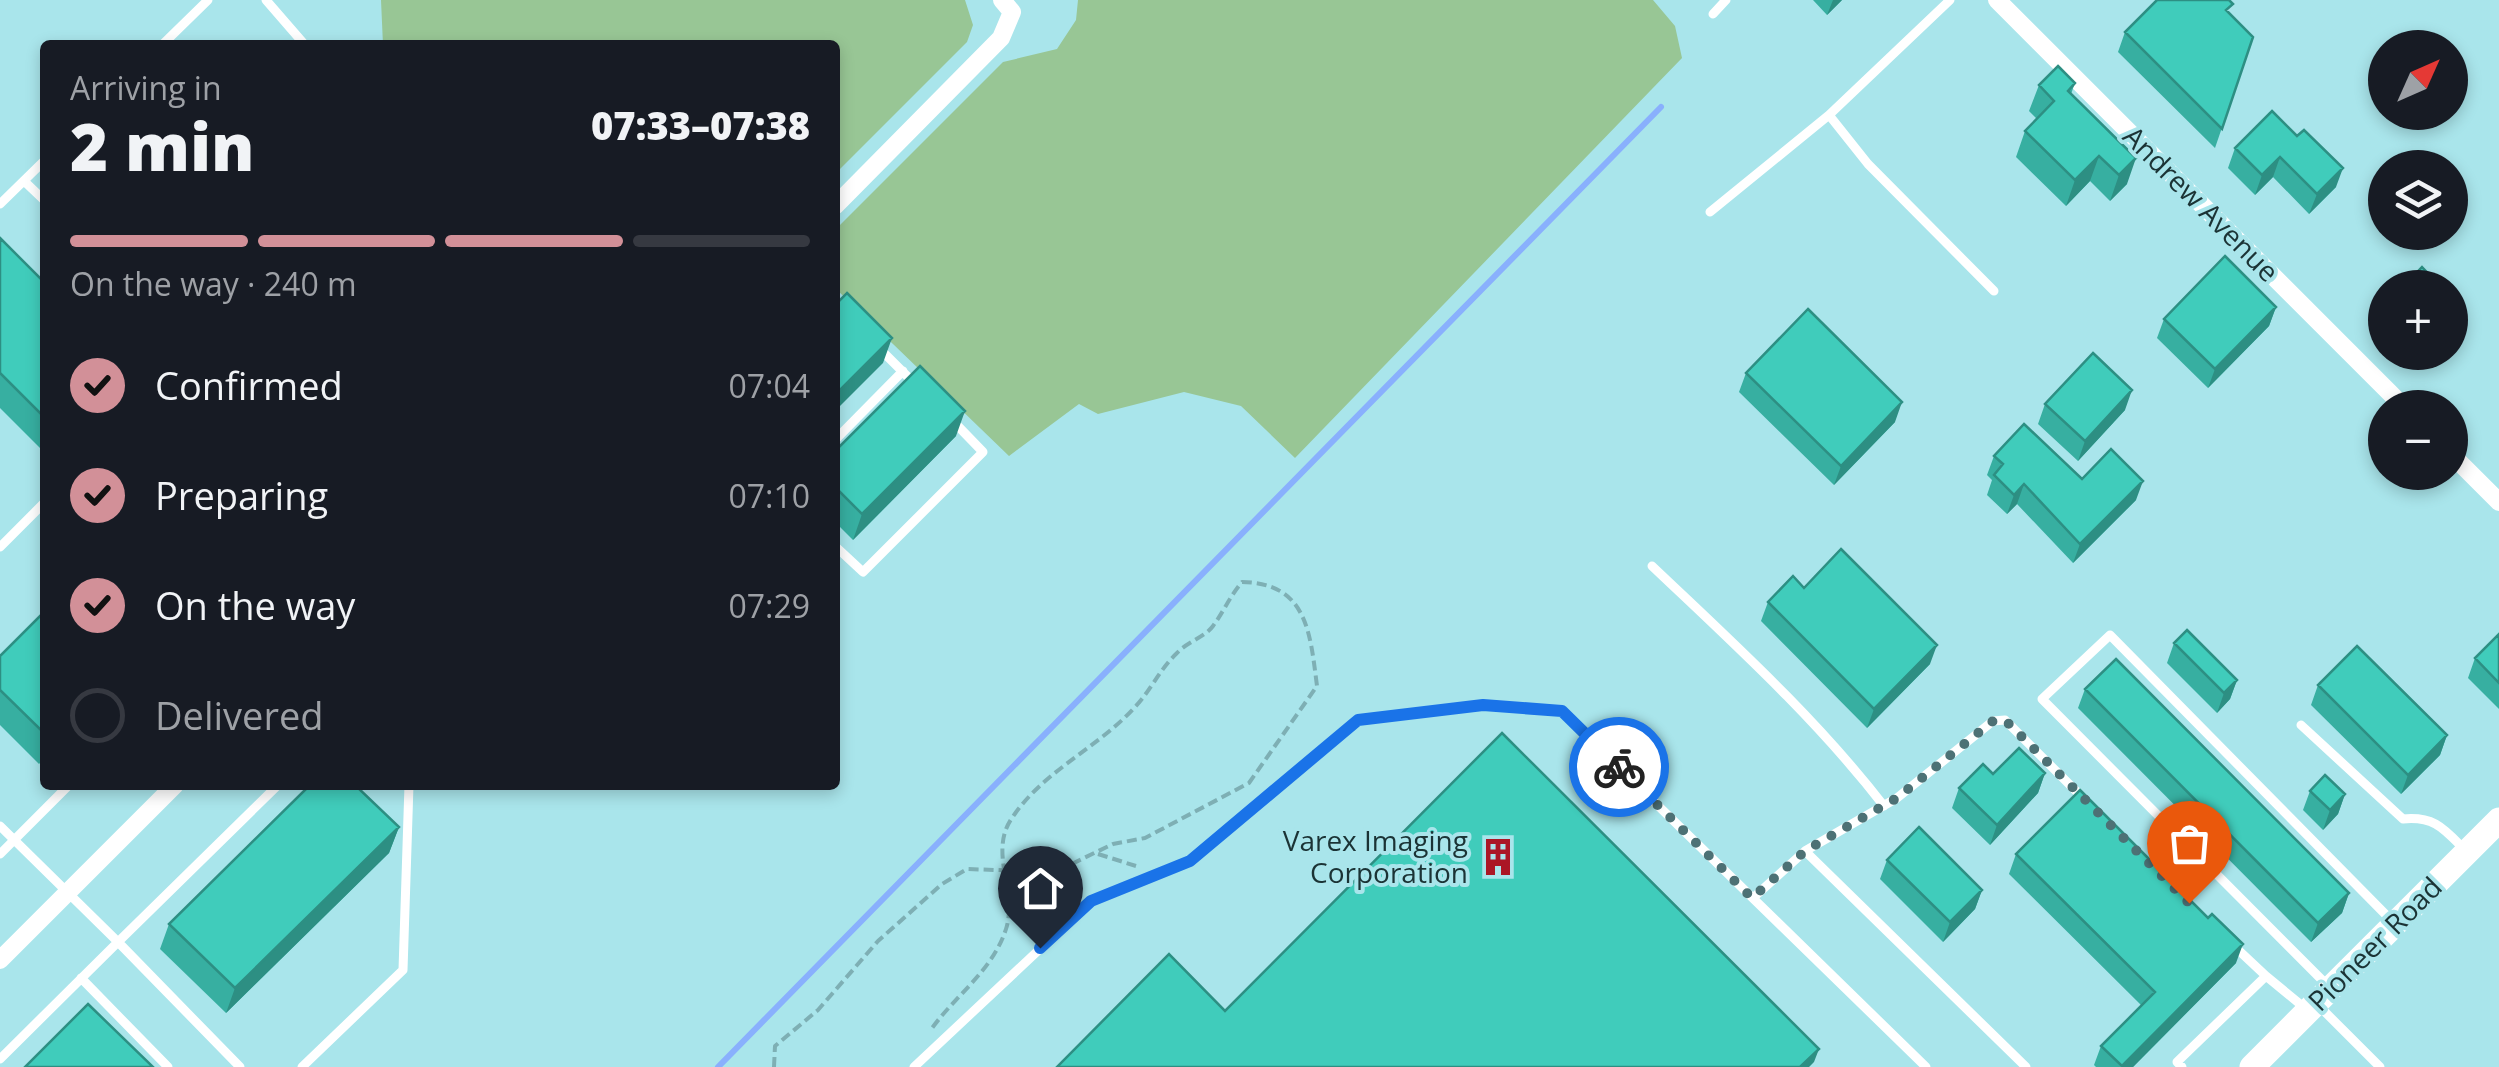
<!DOCTYPE html>
<meta charset="utf-8">
<style>
body{margin:0;font-family:"Open Sans",sans-serif;background:#242831;color:#f1f3f6;height:100vh;display:flex;flex-direction:column;font-size:38px;white-space:nowrap}
*{box-sizing:border-box;margin:0}
p{font-size:32px;color:#9ea1a6}
.icon{flex:none;width:55px;height:55px;fill:none;stroke:currentColor;stroke-width:2;stroke-linecap:round;stroke-linejoin:round}
.map{position:relative;flex:1;overflow:hidden}
.sheet{position:absolute;left:40px;top:40px;width:800px;height:750px;display:flex;flex-direction:column;background:#171b24;border-radius:10px;box-shadow:0 5px 15px #0003}
.sheet>*{flex:none}
.needle{width:65px;rotate:45deg}
.controls{position:absolute;left:2368px;top:30px;display:grid;gap:20px}
.controls a{display:grid;place-items:center;width:100px;height:100px;border-radius:50%;background:#171b24;box-shadow:0 5px 15px #0003;font-size:50px}
.pin{position:absolute;display:grid;place-items:center;width:85px;height:85px;color:#fff;margin:-102px -42px;border-radius:50% 50% 50% 0;rotate:-45deg;box-shadow:0 0 10px #0007}
.pin .icon{rotate:45deg}
.courier{position:absolute;display:grid;place-items:center;width:100px;height:100px;margin:-50px;border:8px solid #1a73e8;border-radius:50%;background:#fff;color:#222;box-shadow:0 2px 12px #0007}
.head em{font-style:normal;font-weight:800}
.head div{display:flex;flex-direction:column-reverse}
.head{display:flex;align-items:center;justify-content:space-between;height:170px;padding:0 30px}
h1{font-size:65px;font-weight:800;line-height:75px}
.bar{display:grid;grid-template-columns:repeat(4,1fr);gap:15px 10px;align-content:center;height:120px;padding:0 30px}
.bar i{height:12px;border-radius:8px;background:#363941}
.bar .active{background:#d29098}
.bar p{grid-column:span 4}
ol{padding:0 30px;list-style:none}
li{display:flex;align-items:center;gap:30px;height:110px}
li p{margin-inline-start:auto}
li .icon{padding:10px;border-radius:50%;background:#d29098;color:#111;stroke-width:4}
li:last-child{color:#9ea1a6}
li i{width:55px;height:55px;border:5px solid #363941;border-radius:50%}
.map>svg:first-child{display:block}
</style>
<div class="map">
<svg width="2499" height="1067" viewBox="0 0 2499 1067">
<rect width="100%" height="100%" fill="#a9e5eb"/>
<path fill="#98c695" d="M381,0H965L973,25L967,42L835,174V45H383Z
M1078,0H1653L1675,26L1682,58L1295,458L1241,406L1184,392L1098,414L1079,404L1009,456L835,288V230L1003,62L1057,49L1076,20Z"/>
<g fill="none" stroke-linecap="round" stroke-linejoin="round">
<path stroke="#89b0fd" stroke-width="6" d="M718,1067L1661,107"/>
<path stroke="#7eafb4" stroke-width="4" stroke-dasharray="10 5" stroke-linecap="butt" d="M1098,854L1136,866
M774,1067L775,1046L818,1010L878,941L942,884L967,869L1055,872L1113,844L1145,838L1249,783L1317,686C1310,632 1307,583 1242,582C1230,596 1224,611 1213,626C1205,637 1187,642 1177,653C1160,669 1151,690 1135,707C1098,748 1043,771 1012,818C988,852 1018,892 1006,929C992,972 955,995 930,1031"/>
<path stroke="#fff" stroke-width="9" d="M266,0L305,45
M1950,0L1829,115L1868,164L1994,291
M1713,14L1726,0
M162,45L208,0
M24,181L45,201
M0,204L45,160
M1710,212L1829,115
M879,348L914,383
M835,440L903,371
M835,546L863,572L983,452L954,422
M0,547L45,502
M1652,566C1733,643 1815,717 1884,806
M2301,725L2403,819C2435,816 2444,829 2465,850
M0,826L118,942L278,785
M1805,851L1897,798L1993,721L2005,720L2084,799
M0,854L69,785
M1753,898L1805,851L2026,1067
M2234,946L2266,976
M81,978L168,1067
M2330,988L2042,699L2110,635L2393,922
M2318,1005L2380,1067
M0,1059L118,942L240,1067
M302,1067L403,970L409,785
M914,1067L1091,901L1190,861L1358,720L1483,705L1561,711L1926,1067
M2182,1067L2177,1062L2266,976L2306,1009"/>
<path stroke="#fff" stroke-width="18" d="M1997,0L2405,408
M835,206L1001,38L1012,12L1002,0
M2450,453L2499,502
M0,960L175,785"/>
<path stroke="#fff" stroke-width="25" d="M2252,1067L2499,820"/>
</g>
<path fill="#37afa1" d="M1813,0H1842L1827,15Z
M2229,14L2253,37L2215,148L2118,52L2125,32Z
M2075,83L2071,94L2127,184L2110,201L2090,181L2066,206L2016,157L2025,131L2037,119L2029,111L2039,85Z
M2272,111L2336,187L2309,214L2273,177L2255,195L2228,168L2235,148Z
M0,238L45,283V453L0,408Z
M2276,307L2269,326L2208,388L2157,338L2164,319Z
M1746,373L1895,422L1834,485L1739,392Z
M2045,404L2125,410L2078,461L2038,424Z
M956,436L853,540L835,522V451Z
M1994,456L2082,479L2136,500L2073,563L2017,504L2007,514L1987,495L1992,480L1987,475Z
M1804,588L1930,664L1867,728L1761,621L1768,602Z
M45,611V758L39,764L0,725V656Z
M2499,634V709L2468,678L2475,658Z
M2174,643L2237,680L2230,699L2217,713L2167,663Z
M2318,685L2447,735L2440,755L2401,794L2311,705Z
M2085,689L2349,893L2342,913L2311,942L2078,708Z
M2045,773L2038,793L1990,845L1952,808L1959,788L1993,774Z
M2310,791L2345,794L2338,814L2323,830L2303,810Z
M399,827L389,853L226,1013L160,949L169,924Z
M2016,854L2236,963L2133,1067H2096L2094,1065L2101,1046L2141,1005L2009,874Z
M1887,860L1982,890L1975,909L1943,942L1880,879Z"/>
<path fill="#2d8f83" d="M1833,0H1842L1827,15Z
M2099,156L2090,181L2066,206L2075,180Z
M2280,157L2273,177L2255,195L2262,175Z
M2136,158L2127,184L2110,201L2119,175Z
M2343,168L2336,187L2309,214L2317,194Z
M2276,307L2269,326L2208,388L2215,369Z
M892,338L883,363L835,411V395Z
M2132,390L2125,410L2078,461L2085,441Z
M1902,402L1895,422L1834,485L1841,466Z
M965,411L956,436L853,540L862,514Z
M2143,481L2136,500L2073,563L2080,544Z
M2024,484L2017,504L2007,514L2014,495Z
M1937,645L1930,664L1867,728L1874,709Z
M2237,680L2230,699L2217,713L2224,693Z
M2447,735L2440,755L2401,794L2408,775Z
M2045,773L2038,793L1990,845L1997,825Z
M2345,794L2338,814L2323,830L2330,810Z
M399,827L389,853L226,1013L235,988Z
M1982,890L1975,909L1943,942L1950,922Z
M2349,893L2342,913L2311,942L2318,923Z
M2243,944L2236,963L2133,1067H2121Z
M1819,1049L1814,1062L1809,1067H1800Z"/>
<path fill="#40ccbb" stroke="#2d8f83" stroke-width="2.5" d="M2157,0H2229L2233,4L2226,10L2253,37L2222,129L2125,32Z
M2058,66L2075,83L2068,91L2136,158L2119,175L2099,156L2075,180L2025,131L2054,101L2039,85Z
M2272,111L2297,136L2304,130L2343,168L2317,194L2280,157L2262,175L2235,148Z
M0,238L45,283V418L0,373Z
M2225,256L2276,307L2215,369L2164,319Z
M2422,267L2442,288H2402Z
M847,293L892,338L835,395V305Z
M1808,309L1902,402L1841,466L1746,373Z
M2093,353L2132,390L2085,441L2045,404Z
M920,366L965,411L862,514L835,487V451Z
M2024,424L2082,479L2111,449L2143,481L2080,544L2024,484L2014,495L1994,475L2003,464L1994,456Z
M1841,549L1937,645L1874,709L1768,602L1793,576L1804,588Z
M45,611V734L0,690V656Z
M2187,630L2237,680L2224,693L2174,643Z
M2499,634V683L2475,658Z
M2357,646L2447,735L2408,775L2318,685Z
M2116,659L2349,893L2318,923L2085,689Z
M1502,733L1819,1049L1800,1067H1057L1169,954L1225,1011Z
M2019,748L2045,773L1997,825L1959,788L1983,764L1993,774Z
M2325,775L2345,794L2330,810L2310,791Z
M310,785H355L399,827L235,988L169,924Z
M2080,790L2208,918L2212,914L2243,944L2122,1066L2101,1046L2155,992L2016,854Z
M1919,827L1982,890L1950,922L1887,860Z
M88,1004L153,1067H25Z"/>
<g fill="none" stroke-linecap="round" stroke-linejoin="round">
<path stroke="#4d7175" stroke-width="10" stroke-dasharray="0 18" d="M1619,767L1752,898L1805,851L1897,798L1993,721L2005,720L2189,903"/>
<path stroke="#1a73e8" stroke-width="12" d="M1040,948L1091,901L1190,861L1358,720L1483,705L1562,711L1619,767"/>
</g>
<defs>
<g id="building-bare" transform="scale(3)"><path d="M-4-6H4V6H1V3H-1V6H-4ZM-2.5-4.3h1.7v1.8h-1.7ZM.8-4.3h1.7v1.8H.8ZM-2.5-1h1.7V.8h-1.7ZM.8-1h1.7V.8H.8Z" fill="#ab1625" stroke="#a9e5eb" stroke-width="2.5" paint-order="stroke"/></g>
</defs>
<g fill-rule="evenodd">
<use href="#building-bare" x="1498" y="857"/>
</g>
<g text-anchor="middle" stroke-width="8" stroke-linejoin="round" paint-order="stroke">
<g font-size="28" fill="#1b3335" stroke="#a9e5eb">
<text transform="translate(2201 204) rotate(45)" y="10">Andrew Avenue</text>
<text transform="translate(2375 944) rotate(-45)" y="10">Pioneer Road</text>
</g>
<g font-size="28" fill="#1b3335" stroke="#a9e5eb" text-anchor="end">
<text x="1468" y="851">Varex Imaging<tspan x="1468" dy="32">Corporation</tspan></text>
</g>
</g>
</svg>
<div class="controls">
<a><svg class="needle" viewBox="-14 -14 28 28"><path d="M0-13l5 13h-10z" fill="#e53935"/><path d="M0 13l5-13h-10z" fill="#9ea1a6"/></svg></a>
<a><svg class="icon" aria-label="layers" viewBox="0 0 24 24"><path d="M12 4l9 5-9 5-9-5zM3 14l9 5 9-5"/></svg></a>
<a>+</a>
<a>−</a>
</div>
<div class="pin" style="left:2189px;top:903px;background:#ea580c"><svg class="icon" aria-label="bag" viewBox="0 0 24 24"><path d="M5 8h14l-1 12H6zM9 8a3 3 0 0 1 6 0"/></svg></div>
<div class="pin" style="left:1040px;top:948px;background:#1f2937"><svg class="icon" aria-label="home" viewBox="0 0 24 24"><path d="M3 11l9-7 9 7M6 9v11h12V9"/></svg></div>
<div class="courier" style="left:1619px;top:767px"><svg class="icon" aria-label="bike" viewBox="0 0 24 24"><circle cx="6" cy="16" r="4"/><circle cx="18" cy="16" r="4"/><path d="M6 16l4-8h5l3 8M10 8l3 8H6M13 5h3"/></svg></div>
<section class="sheet">
<div class="head"><div><h1>2 min</h1><p>Arriving in</p></div><em>07:33–07:38</em></div>
<div class="bar"><i class="active"></i><i class="active"></i><i class="active"></i><i></i><p>On the way · 240 m</p></div>
<ol>
<li><svg class="icon" aria-label="check" viewBox="0 0 24 24"><path d="M5 12l5 5 9-10"/></svg>Confirmed<p>07:04</p></li>
<li><svg class="icon" aria-label="check" viewBox="0 0 24 24"><path d="M5 12l5 5 9-10"/></svg>Preparing<p>07:10</p></li>
<li><svg class="icon" aria-label="check" viewBox="0 0 24 24"><path d="M5 12l5 5 9-10"/></svg>On the way<p>07:29</p></li>
<li><i></i>Delivered</li>
</ol>
</section>
</div>
